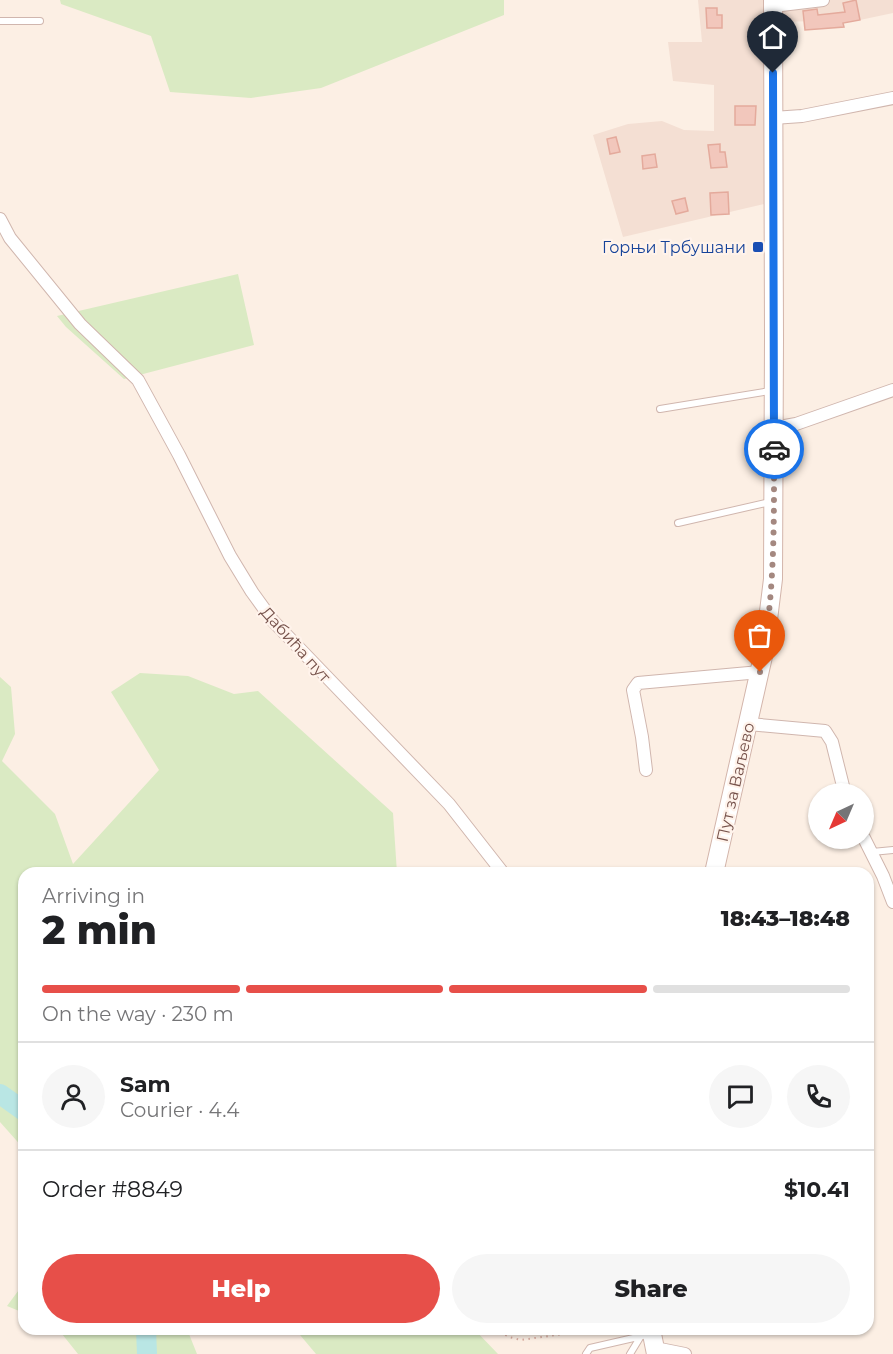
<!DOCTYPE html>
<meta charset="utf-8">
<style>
body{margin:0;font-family:Montserrat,sans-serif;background:#f6f6f6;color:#202124;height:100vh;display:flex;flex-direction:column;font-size:22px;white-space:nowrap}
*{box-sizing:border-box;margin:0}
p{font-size:20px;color:#757577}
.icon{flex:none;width:33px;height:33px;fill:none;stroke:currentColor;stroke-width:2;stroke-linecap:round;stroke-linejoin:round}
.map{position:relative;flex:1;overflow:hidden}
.details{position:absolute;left:18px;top:867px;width:856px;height:468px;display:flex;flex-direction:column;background:#fff;border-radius:18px;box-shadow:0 2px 4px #0004}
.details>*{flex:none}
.needle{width:39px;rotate:224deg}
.fabs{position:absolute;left:808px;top:783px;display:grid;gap:12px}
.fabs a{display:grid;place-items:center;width:66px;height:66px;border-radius:50%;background:#fff;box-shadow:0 2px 4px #0004;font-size:30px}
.pin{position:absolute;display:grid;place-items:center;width:51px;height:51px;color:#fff;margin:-62px -26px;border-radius:50% 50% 50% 0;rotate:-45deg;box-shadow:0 0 6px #0007}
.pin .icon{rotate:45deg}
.courier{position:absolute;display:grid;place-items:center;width:60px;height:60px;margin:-30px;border:4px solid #1a73e8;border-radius:50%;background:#fff;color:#222;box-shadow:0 2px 8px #0007}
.summary em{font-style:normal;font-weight:800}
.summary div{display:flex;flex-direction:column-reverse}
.summary{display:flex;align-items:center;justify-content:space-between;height:102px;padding:0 24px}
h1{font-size:39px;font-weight:800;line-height:45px}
.bar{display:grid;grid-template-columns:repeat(4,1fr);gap:9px 6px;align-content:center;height:72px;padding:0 24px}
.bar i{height:8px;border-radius:4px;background:#e0e0e0}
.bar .active{background:#e74f49}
.bar p{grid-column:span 4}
.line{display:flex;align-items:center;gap:15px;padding:0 24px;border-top:2px solid #e0e0e0}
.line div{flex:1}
.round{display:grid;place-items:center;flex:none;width:63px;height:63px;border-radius:32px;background:#f6f6f6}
.cta{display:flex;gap:12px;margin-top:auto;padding:12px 24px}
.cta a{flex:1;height:69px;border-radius:36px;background:#e74f49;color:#fff;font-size:24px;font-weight:800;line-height:69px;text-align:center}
.cta a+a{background:#f6f6f6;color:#202124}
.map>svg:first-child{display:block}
</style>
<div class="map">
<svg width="893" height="1354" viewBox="0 0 893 1354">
<rect width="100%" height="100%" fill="#fcefe4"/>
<path fill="#f4dfd3" d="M698,0H893V13L860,20L775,22L777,201L623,237L593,135L628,124L662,121L684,130L714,131V85L673,81L668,42H702Z"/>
<path fill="#daeac3" d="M60,0H504V15L321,88L251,98L170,92L151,36L61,4Z
M238,274L254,345L124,379L66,327L57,316Z
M140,673L188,676L234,694L258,691L393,813L397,873H24V1149L0,1122V677L11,687L15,734L2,761L55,814L73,864L159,770L111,692Z
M24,1283V1313L7,1306Z
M58,1329H187L197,1354H78Z
M295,1329H474L498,1354H316Z"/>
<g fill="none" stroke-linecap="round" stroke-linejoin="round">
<path stroke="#b9e6e4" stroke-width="20" d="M0,1094L24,1111
M146,1329L147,1354"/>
</g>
<path fill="#f2c7bc" stroke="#e4aa9c" stroke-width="1.5" d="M856,0L860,20L843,23L844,27L805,30L803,11L817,9L818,15L845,12L843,3Z
M706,8H717V15H722V28H707Z
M735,106H756L755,125H735Z
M616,137L620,152L610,154L607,139Z
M720,144V152H725L727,167L711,168L708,145Z
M655,154L657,167L643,169L642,156Z
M728,192L729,214L711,215L710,193Z
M685,198L688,211L676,214L672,201Z"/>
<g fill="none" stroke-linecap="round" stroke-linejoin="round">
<g stroke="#d0b6ae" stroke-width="8">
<path id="service" d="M0,21H40
M660,409L770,391
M678,523L770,502
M872,852L893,850
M586,1354L590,1348L651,1334
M630,1354L641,1336"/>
</g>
<g stroke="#d0b6ae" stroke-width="14">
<path id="minor" d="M773,6L823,0
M773,118L802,116L893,98
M0,219L10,238L80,324L138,380L179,455L230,556L252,592L273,621L449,804L503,873
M774,428L796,424L893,390
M749,724L825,731L832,742L845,794
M646,770L642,737L633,690L638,683L760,672
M864,838L883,876L893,902
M655,1348L685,1354"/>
</g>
<g stroke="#d3b5ab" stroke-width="20">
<path id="secondary" d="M714,873L764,652L773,579L774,338L773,0
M651,1329L656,1354"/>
</g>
<path stroke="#d7aa9f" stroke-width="2" stroke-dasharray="1.5 4.5" stroke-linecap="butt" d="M495,1329L509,1337L521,1340L563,1334L624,1331"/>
<use href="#service" stroke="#fff" stroke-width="6"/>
<use href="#minor" stroke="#fff" stroke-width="12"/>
<use href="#secondary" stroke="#fff" stroke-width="18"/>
</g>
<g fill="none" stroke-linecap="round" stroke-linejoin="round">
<path stroke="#a48880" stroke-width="6" stroke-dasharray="0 10.8" d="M760,672C775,598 774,524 774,449"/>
<path stroke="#1a73e8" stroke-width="8" d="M773,73L774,449"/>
</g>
<rect fill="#1a4fb4" stroke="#fff3eb" stroke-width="2" x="752" y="241" width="12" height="12" rx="3"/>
<g text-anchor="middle" stroke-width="4.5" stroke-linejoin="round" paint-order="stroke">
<g font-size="16" fill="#164399" stroke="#fff3eb" text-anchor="end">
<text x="746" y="253">Горњи Трбушани</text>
</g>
<g font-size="16" fill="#75514a" stroke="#fff3eb">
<text transform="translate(296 644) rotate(48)" y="6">Дабића пут</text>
<text transform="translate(735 782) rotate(-77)" y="6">Пут за Ваљево</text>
</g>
</g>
</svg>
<div class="fabs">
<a><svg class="needle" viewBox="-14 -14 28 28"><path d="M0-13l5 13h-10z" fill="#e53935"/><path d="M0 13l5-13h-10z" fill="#757577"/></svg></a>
</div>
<div class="pin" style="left:760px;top:672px;background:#ea580c"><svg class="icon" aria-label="bag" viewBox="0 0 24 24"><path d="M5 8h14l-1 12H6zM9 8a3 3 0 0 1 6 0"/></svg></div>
<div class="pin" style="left:773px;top:73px;background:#1f2937"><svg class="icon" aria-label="home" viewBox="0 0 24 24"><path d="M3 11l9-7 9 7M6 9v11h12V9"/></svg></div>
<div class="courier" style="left:774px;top:449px"><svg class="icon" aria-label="car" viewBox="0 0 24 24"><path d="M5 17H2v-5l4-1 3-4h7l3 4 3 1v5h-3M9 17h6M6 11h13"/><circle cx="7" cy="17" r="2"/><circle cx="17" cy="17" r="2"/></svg></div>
<section class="details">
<div class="summary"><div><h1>2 min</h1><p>Arriving in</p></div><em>18:43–18:48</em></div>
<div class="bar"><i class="active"></i><i class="active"></i><i class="active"></i><i></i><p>On the way · 230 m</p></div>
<div class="line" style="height:108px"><a class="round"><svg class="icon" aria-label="person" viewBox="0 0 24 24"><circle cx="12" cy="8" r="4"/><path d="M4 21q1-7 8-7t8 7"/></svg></a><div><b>Sam</b><p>Courier · 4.4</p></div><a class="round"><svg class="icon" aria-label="chat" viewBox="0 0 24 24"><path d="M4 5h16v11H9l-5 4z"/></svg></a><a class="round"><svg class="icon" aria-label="phone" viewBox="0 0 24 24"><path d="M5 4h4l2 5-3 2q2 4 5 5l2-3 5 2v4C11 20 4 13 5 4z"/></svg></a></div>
<div class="line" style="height:78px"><div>Order #8849</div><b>$10.41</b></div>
<div class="cta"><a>Help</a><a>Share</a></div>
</section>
</div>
